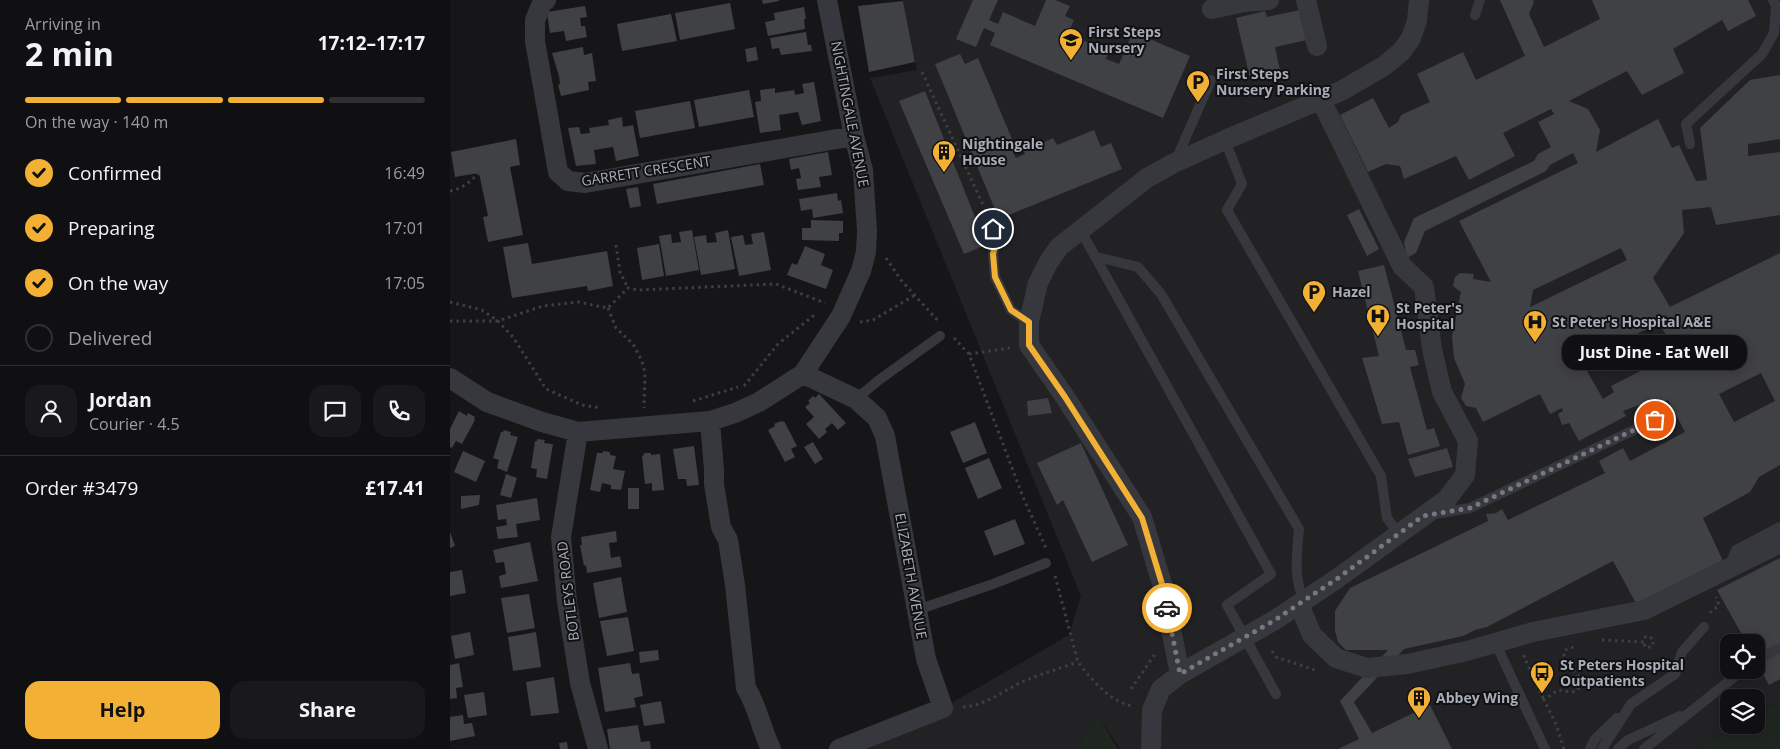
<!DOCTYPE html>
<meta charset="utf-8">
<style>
body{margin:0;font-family:"Open Sans",sans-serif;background:#19191b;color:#f1f3f6;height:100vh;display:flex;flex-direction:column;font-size:19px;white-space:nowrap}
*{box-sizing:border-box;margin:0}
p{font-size:16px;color:#9c9d9f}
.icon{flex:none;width:28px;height:28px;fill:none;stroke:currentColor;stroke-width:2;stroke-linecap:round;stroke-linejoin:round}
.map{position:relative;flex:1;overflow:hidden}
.sheet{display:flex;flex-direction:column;background:#101012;width:450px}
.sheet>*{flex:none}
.controls{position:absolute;left:1270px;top:634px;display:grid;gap:10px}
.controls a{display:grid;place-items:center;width:45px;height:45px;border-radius:10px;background:#101012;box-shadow:0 2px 12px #0003,0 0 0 1px #303032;font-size:25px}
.pin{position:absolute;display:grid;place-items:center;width:42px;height:42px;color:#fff;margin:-21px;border:2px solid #fff;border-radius:50%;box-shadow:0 1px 5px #0007}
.courier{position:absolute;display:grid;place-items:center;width:50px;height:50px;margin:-25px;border:4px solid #f2b134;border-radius:50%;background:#fff;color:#222;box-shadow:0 1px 6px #0007}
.bubble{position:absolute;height:35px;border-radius:15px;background:#101012;box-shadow:0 2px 12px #0003,0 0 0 1px #303032;font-size:16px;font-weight:700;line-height:35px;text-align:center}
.summary em{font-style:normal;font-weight:700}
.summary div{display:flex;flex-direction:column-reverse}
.summary{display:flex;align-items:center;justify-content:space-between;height:85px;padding:0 25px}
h1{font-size:32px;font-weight:700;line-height:38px}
.bar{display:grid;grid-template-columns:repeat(4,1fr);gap:8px 5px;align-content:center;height:60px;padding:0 25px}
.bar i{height:6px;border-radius:4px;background:#303032}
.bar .selected{background:#f2b134}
.bar p{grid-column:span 4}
.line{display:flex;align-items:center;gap:12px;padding:0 25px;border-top:1px solid #303032}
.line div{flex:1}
.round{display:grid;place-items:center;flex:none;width:52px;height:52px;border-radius:15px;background:#19191b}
ol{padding:0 25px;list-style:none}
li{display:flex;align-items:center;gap:15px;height:55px}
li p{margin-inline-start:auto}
li .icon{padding:5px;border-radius:50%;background:#f2b134;color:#111;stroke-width:4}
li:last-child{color:#9c9d9f}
li i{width:28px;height:28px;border:2px solid #303032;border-radius:50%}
.button{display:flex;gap:10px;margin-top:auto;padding:10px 25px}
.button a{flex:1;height:58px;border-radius:15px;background:#f2b134;color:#111;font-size:20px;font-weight:700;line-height:58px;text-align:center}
.button a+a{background:#19191b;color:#f1f3f6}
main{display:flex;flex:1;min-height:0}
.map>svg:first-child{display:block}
</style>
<main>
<section class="sheet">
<div class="summary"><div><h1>2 min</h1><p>Arriving in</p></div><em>17:12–17:17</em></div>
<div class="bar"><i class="selected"></i><i class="selected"></i><i class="selected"></i><i></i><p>On the way · 140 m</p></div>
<ol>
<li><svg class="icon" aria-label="check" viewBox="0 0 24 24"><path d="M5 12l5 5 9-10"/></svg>Confirmed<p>16:49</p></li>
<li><svg class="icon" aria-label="check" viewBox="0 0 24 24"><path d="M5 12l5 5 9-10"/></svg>Preparing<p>17:01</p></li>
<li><svg class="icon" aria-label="check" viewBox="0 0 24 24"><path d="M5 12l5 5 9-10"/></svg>On the way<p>17:05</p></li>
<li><i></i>Delivered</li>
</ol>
<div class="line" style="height:90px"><a class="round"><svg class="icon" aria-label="person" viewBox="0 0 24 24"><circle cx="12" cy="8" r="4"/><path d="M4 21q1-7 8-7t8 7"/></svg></a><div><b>Jordan</b><p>Courier · 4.5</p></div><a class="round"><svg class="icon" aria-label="chat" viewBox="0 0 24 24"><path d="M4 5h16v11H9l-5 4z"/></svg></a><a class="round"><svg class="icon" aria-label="phone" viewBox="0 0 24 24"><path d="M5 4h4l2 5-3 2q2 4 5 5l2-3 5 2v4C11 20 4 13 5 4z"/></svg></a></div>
<div class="line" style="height:65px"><div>Order #3479</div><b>£17.41</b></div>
<div class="button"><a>Help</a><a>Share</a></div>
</section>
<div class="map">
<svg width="1330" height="749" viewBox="0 0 1330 749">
<rect width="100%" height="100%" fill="#161618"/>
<path fill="#222225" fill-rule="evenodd" d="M453,0H1330V703L1306,716V698H1279V725H1290L1247,749H670L648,715L625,749H418L493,708L619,635L631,596L420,78L467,70ZM1279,642H1306V670H1279Z"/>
<path fill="#1e261f" d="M1330,703V749H1247L1290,725H1306V716Z
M648,715L668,749H625Z"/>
<path fill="#404145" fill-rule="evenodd" d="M312,0H329V1L313,4Z
M523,0H548L539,20L548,24L553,12L585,26L596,0H605L620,6L615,16L624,20L618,34L659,51L656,59L669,64L683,32L740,56L713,118L540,45L545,33L534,28L526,47L506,39Z
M1050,0H1083L1084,2L1079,14L1094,47L1150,19L1142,0H1298L1306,16L1278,31L1272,20L1223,49L1234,73L1192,95L1177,71L1119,101L1138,109L1150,130L1146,152L1208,119L1222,148L1229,145L1246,181L1257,180L1250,128L1300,80L1330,75V139L1298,144V156L1330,152V215L1266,225L1261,207L1232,210L1234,233L1203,278L1220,307L1330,253V465L1309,477L1300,492L1253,518L1273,561L1187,605L1163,561L1037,627L1025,630L1013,636L954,649L904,702L922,733L980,705L1002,749H888L909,739L890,701L938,650H896L888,642L885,631V611L900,588L1038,521L1036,514L1046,513L1052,509L1058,520L1155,473L1149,461L1173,448L1180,461L1235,432L1218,400L1194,412L1189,405L1173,411L1176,416L1129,441L1119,423L1112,425L1108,414L1113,411L1112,408L1100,414L1090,394L1033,422L1026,408L1016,406L1011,398L1015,384L1004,358L1002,336L1011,292L1003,286L1005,277L1010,273L1024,274L1023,279L1041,282L1009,221L1128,163L1123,153L1100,165L1096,171L975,231L966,253L957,258L954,242L964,218L1084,161L1088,154L1101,147L1088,122L1104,114L1101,109L1053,133L1065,156L1019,180L1006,156L954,179L950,166L936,164L918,172L890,115L923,98L939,128L948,122L951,115L980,102L967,74L1013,52L1026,80L1075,56ZM1171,248L1177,260L1080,307L1083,290ZM1209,323L1226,353L1161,386L1164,392L1153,399L1137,371L1158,357L1154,350ZM1311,373L1325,401L1284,422L1269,394Z
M453,1L465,62L419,72L408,6Z
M280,3L285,29L230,40L225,13Z
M135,6L137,17L130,18L131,26H135L137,37L116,41L114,31L100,33L97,12Z
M354,7L356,19H354L355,29L318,36L315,22L325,20L324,13Z
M850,10L857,40L825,47L830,71L800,78L786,18L815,11L817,17Z
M221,14L227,41L172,51L167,24Z
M356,32L358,45H361L362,51L331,55L329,48L322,49L320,38Z
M133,47L134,55L142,53L146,81L138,82L139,90L111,96L108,85L110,84L109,76L102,53Z
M306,47L308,60L297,62L295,49Z
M510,54L515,64L528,58L567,151L563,152L566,158L575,154L574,151L603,138L607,145L644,130L651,147L661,143L672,169L549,219L485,64Z
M364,82L371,121L352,125L348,112L329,115L331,130L310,133L305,102L311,101L310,90L325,88V93L344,90L345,95L354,93L352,84Z
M299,90L304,117L249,127L244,100Z
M475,91L536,245L514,254L449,101Z
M240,101L245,128L190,138L185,111Z
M172,117L173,127L183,125L189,156L166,161L163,147L144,150L146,164L126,166L118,128L129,127L131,134L140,133L139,128L159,125L158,120Z
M66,139L70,165L60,167L73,235L38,242L33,217L38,216L29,173L5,177L1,152Z
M378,152L382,175L369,177L371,187L348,190L346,179L351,178L349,168L341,170L339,159Z
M310,164L314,185L207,204L203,184Z
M188,187L191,206L180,208L176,189Z
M387,193L388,201L391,200L393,213L363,218L362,209L351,211L349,199Z
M909,209L929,249L917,256L897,215Z
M361,220L393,221V233H389V241L352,240V228H361Z
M242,230L249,270L216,276L209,236L221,234L222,243L231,242L229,232Z
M278,230L285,269L251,275L244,237L256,235L257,243L267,242L265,233Z
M314,232L321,270L289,276L281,237L293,235L295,245L303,244L301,234Z
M78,243L82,264L157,251L163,286L138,291L137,286L62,298L53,247Z
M209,244L214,276L192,280L187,248Z
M355,246L375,254L371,265L383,270L376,289L337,275L342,263L347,265Z
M934,265L956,350H965L969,365L960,367L977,430L984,428L990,446L958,455L949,422L932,424L912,358L929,356L908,271Z
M369,394L396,423L388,430L382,423L375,429L377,432L369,439L356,424L364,417L355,407L360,403L358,401L363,396L365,398Z
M598,398L602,413L578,416L577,401Z
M9,411L17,416L18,413L25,417L24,419L25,420L12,444L6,441L2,448L0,447V429Z
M331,421L332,422L334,421L347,446L341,449L345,457L335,462L318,430L325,426L324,424Z
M525,422L537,453L513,463L500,432Z
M54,430L61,432L60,435L68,437L57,472L47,468L49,460L43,458L51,432H53Z
M87,439L95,440L94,443L103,444L97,479L86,477L87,469L81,468L85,441H87Z
M363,442L373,459L365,464L354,447Z
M631,443L678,545L642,562L613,500L607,505L587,463Z
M244,446L249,485L237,486L236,479H228L223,449Z
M997,448L1003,467L965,477L958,459Z
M13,451L35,461L26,482L4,472Z
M153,451L160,452V455L166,456L163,469L175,471L171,490L161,489V485L152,483L150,492L140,490L147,453H153Z
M194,453H201V455L210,454L214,490L202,491V483L195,484L192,456L194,455Z
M539,458L552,488L528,499L515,468Z
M56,474L67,478L61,498L50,495Z
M178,488H189V509H178Z
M30,495L29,505L11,509V496Z
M87,498L90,520L66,524L68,537L48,539L46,527L57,525L56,519L48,520L46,505Z
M565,519L575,544L544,556L534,531Z
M166,531L167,542L159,543L160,550L161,558L170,556L172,567L137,573L136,565L134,566L130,545H132L131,537Z
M0,532L5,546L0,548Z
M80,542L88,581L51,588L49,576L56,574L54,562L46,563L43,550Z
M1330,558V679L1319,685L1306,661V642H1296L1267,590Z
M12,570L16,593L0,596V572Z
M171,577L177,612L149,618L143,583Z
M79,594L85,628L57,633L51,598Z
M178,617L184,651L157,656L150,621Z
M20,632L24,655L5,659L1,636Z
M86,632L91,667L63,671L58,637Z
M208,650L209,660L190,663L189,652Z
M9,663L13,687L6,688L7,698L0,699V665Z
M180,663L182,674L189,673L193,696L184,698L186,707L155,712L148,668Z
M104,677L109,713L81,716L76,682Z
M34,692L37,715L18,718L14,695Z
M211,701L215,723L194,726L190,705Z
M13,715L14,724L22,723L25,736L0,741V717Z
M188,725L191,742L200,741L201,749H160L157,729Z
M117,742L118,749H110L109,743Z"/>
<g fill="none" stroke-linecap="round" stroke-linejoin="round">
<path stroke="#3d3f44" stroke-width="3" stroke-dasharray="2.5 4" stroke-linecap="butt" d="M472,72L534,207
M0,191C12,189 21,181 29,173
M166,245L170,272L178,288
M436,258L451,280L489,322
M0,302L32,310L48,321L63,337L96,389L132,405L151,408
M158,308L166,328L183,344L192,361L195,373L194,408
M0,321H48L93,306L128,302L158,308L178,288L188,290L326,284L375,303
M410,322L423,320L465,295
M504,338L519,354L573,497L596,548
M519,354L560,348
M294,386L328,344L367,313
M243,401L288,387
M605,576L628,662C642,680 659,701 682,706
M1260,613L1269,605L1266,597
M1152,640L1193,642L1195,637L1198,636L1203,639V646L1196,648L1193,642
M822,651L826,657L868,671
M1075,655L1074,657L1094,700
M681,689L705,654
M513,707C533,706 550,693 568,684C587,675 608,669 628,662
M1114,749L1106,724L1094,700L1108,690L1121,692L1127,691C1139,669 1108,670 1115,650L1127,646"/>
<path stroke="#37383d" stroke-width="10" d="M1025,15L1030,0
M775,140L792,184L777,210L931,476L937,518L949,534
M1240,144L1236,124L1312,54L1324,33L1326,6L1323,0
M725,162L761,80
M539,219L547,239L543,254L545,277L561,310L579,322
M631,231L821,574L777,605L826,694
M647,257L688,267L711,294L849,529C847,554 843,577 854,601
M406,399L429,380L490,336
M984,514L1020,508L1205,420
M1279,567L1286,550L1330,527
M467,610L543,584L596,563
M1045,642L1095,749
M1306,660L1330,648
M1140,749L1145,739L1167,718
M1152,749L1181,704L1225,674L1232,652L1254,627
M1168,749L1178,740L1230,716
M1194,749L1293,670"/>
<path stroke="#37383d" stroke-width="20" d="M96,0L93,1L85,20V41L108,172L118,181L135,183L404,136
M856,0L867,46
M762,9L794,2L819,0
M353,374L406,399L427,418L435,436L476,659L493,708L389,749
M0,378L37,402L92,422L128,432L260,421L285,413L309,402L353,374L391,316L411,271L416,252L417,231L413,170L404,136L377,0
M260,421L264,470V484L271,527L278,540L285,585L296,688C308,707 311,729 321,749
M128,432L111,537L117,602L130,683L148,749
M849,604L862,635L886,658L917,668L957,664L1017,651L1083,632L1194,610L1330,543
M730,674L712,584L692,517L615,397L579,345V322L588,283L598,263L609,247L697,178L724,163L775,140L891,91L934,66L952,51L961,38L967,21L969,0
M701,749L702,710L711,689L730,674L825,620L888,578L997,499L1015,475L1018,441L992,392L982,349L974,287L952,266L871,100"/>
</g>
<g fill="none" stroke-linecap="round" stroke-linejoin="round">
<path stroke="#757880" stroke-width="5" stroke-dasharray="0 9" d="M717,608L730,674L825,620L888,578L973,516L1020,508L1205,420"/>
<path stroke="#f2b134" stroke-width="6" d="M543,229L547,239L543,254L545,277L561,310L579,322V345L615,397L692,518L712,584L717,608"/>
</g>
<defs>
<g id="school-pin" transform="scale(1.25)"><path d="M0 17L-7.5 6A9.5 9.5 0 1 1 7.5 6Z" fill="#f2b134" stroke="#111113"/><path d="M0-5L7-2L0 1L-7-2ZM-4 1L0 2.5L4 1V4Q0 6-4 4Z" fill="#111"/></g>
<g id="parking-pin" transform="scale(1.25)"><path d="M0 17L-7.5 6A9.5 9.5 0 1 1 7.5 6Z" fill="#f2b134" stroke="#111113"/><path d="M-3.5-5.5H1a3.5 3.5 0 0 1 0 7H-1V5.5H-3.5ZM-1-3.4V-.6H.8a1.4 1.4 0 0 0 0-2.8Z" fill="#111"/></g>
<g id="building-pin" transform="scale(1.25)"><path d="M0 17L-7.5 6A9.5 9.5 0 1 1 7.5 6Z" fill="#f2b134" stroke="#111113"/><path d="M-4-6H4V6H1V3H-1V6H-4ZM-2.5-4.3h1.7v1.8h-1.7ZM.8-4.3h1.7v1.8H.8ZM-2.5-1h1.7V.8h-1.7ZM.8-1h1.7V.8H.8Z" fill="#111"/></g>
<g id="hospital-pin" transform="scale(1.25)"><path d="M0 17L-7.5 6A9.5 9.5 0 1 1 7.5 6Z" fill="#f2b134" stroke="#111113"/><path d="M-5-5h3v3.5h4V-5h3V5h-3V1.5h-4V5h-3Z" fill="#111"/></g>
<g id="bus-pin" transform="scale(1.25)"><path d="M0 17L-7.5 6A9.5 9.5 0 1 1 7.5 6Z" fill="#f2b134" stroke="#111113"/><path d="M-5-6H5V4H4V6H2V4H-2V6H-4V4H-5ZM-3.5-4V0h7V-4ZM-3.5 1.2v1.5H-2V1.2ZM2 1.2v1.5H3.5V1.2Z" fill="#111"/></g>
</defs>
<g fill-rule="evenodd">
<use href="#school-pin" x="621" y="40"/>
<use href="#parking-pin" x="748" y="82"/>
<use href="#building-pin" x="494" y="152"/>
<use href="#parking-pin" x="864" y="292"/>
<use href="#hospital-pin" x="928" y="316"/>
<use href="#hospital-pin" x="1085" y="322"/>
<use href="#bus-pin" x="1092" y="673"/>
<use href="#building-pin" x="969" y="698"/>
</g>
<g text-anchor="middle" stroke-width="4" stroke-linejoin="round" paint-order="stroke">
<g font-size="14" font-weight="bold" fill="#a8adb8" stroke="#111113" text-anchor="start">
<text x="638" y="37">First Steps<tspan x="638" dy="16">Nursery</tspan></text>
<text x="766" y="79">First Steps<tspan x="766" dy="16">Nursery Parking</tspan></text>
<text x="512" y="149">Nightingale<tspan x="512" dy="16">House</tspan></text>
<text x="882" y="297">Hazel</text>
<text x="946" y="313">St Peter's<tspan x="946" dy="16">Hospital</tspan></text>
<text x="1102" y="327">St Peter's Hospital A&amp;E</text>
<text x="1110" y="670">St Peters Hospital<tspan x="1110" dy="16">Outpatients</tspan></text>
<text x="986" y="703">Abbey Wing</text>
</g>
<g font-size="14" fill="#a8adb8" stroke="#111113">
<text transform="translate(400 114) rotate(79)" y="5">NIGHTINGALE AVENUE</text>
<text transform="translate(196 171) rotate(-9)" y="5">GARRETT CRESCENT</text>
<text transform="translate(461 576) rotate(80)" y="5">ELIZABETH AVENUE</text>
<text transform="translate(118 591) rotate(-97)" y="5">BOTLEYS ROAD</text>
</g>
</g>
</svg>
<div class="controls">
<a><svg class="icon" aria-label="locate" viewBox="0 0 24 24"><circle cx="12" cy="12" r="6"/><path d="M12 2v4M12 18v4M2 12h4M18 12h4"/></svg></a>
<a><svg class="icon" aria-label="layers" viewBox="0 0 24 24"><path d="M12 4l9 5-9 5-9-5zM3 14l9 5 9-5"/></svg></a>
</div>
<div class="pin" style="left:1205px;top:420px;background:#ea580c"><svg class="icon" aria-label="bag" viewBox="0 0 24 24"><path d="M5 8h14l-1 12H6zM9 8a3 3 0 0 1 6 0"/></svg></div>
<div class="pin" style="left:543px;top:229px;background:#1f2937"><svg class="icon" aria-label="home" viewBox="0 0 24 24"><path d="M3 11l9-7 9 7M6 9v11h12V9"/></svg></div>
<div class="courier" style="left:717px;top:608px"><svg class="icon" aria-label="car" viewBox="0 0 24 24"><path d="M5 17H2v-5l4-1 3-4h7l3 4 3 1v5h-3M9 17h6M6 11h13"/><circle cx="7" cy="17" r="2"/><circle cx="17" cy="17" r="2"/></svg></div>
<div class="bubble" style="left:1112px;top:335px;width:185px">Just Dine - Eat Well</div>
</div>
</main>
